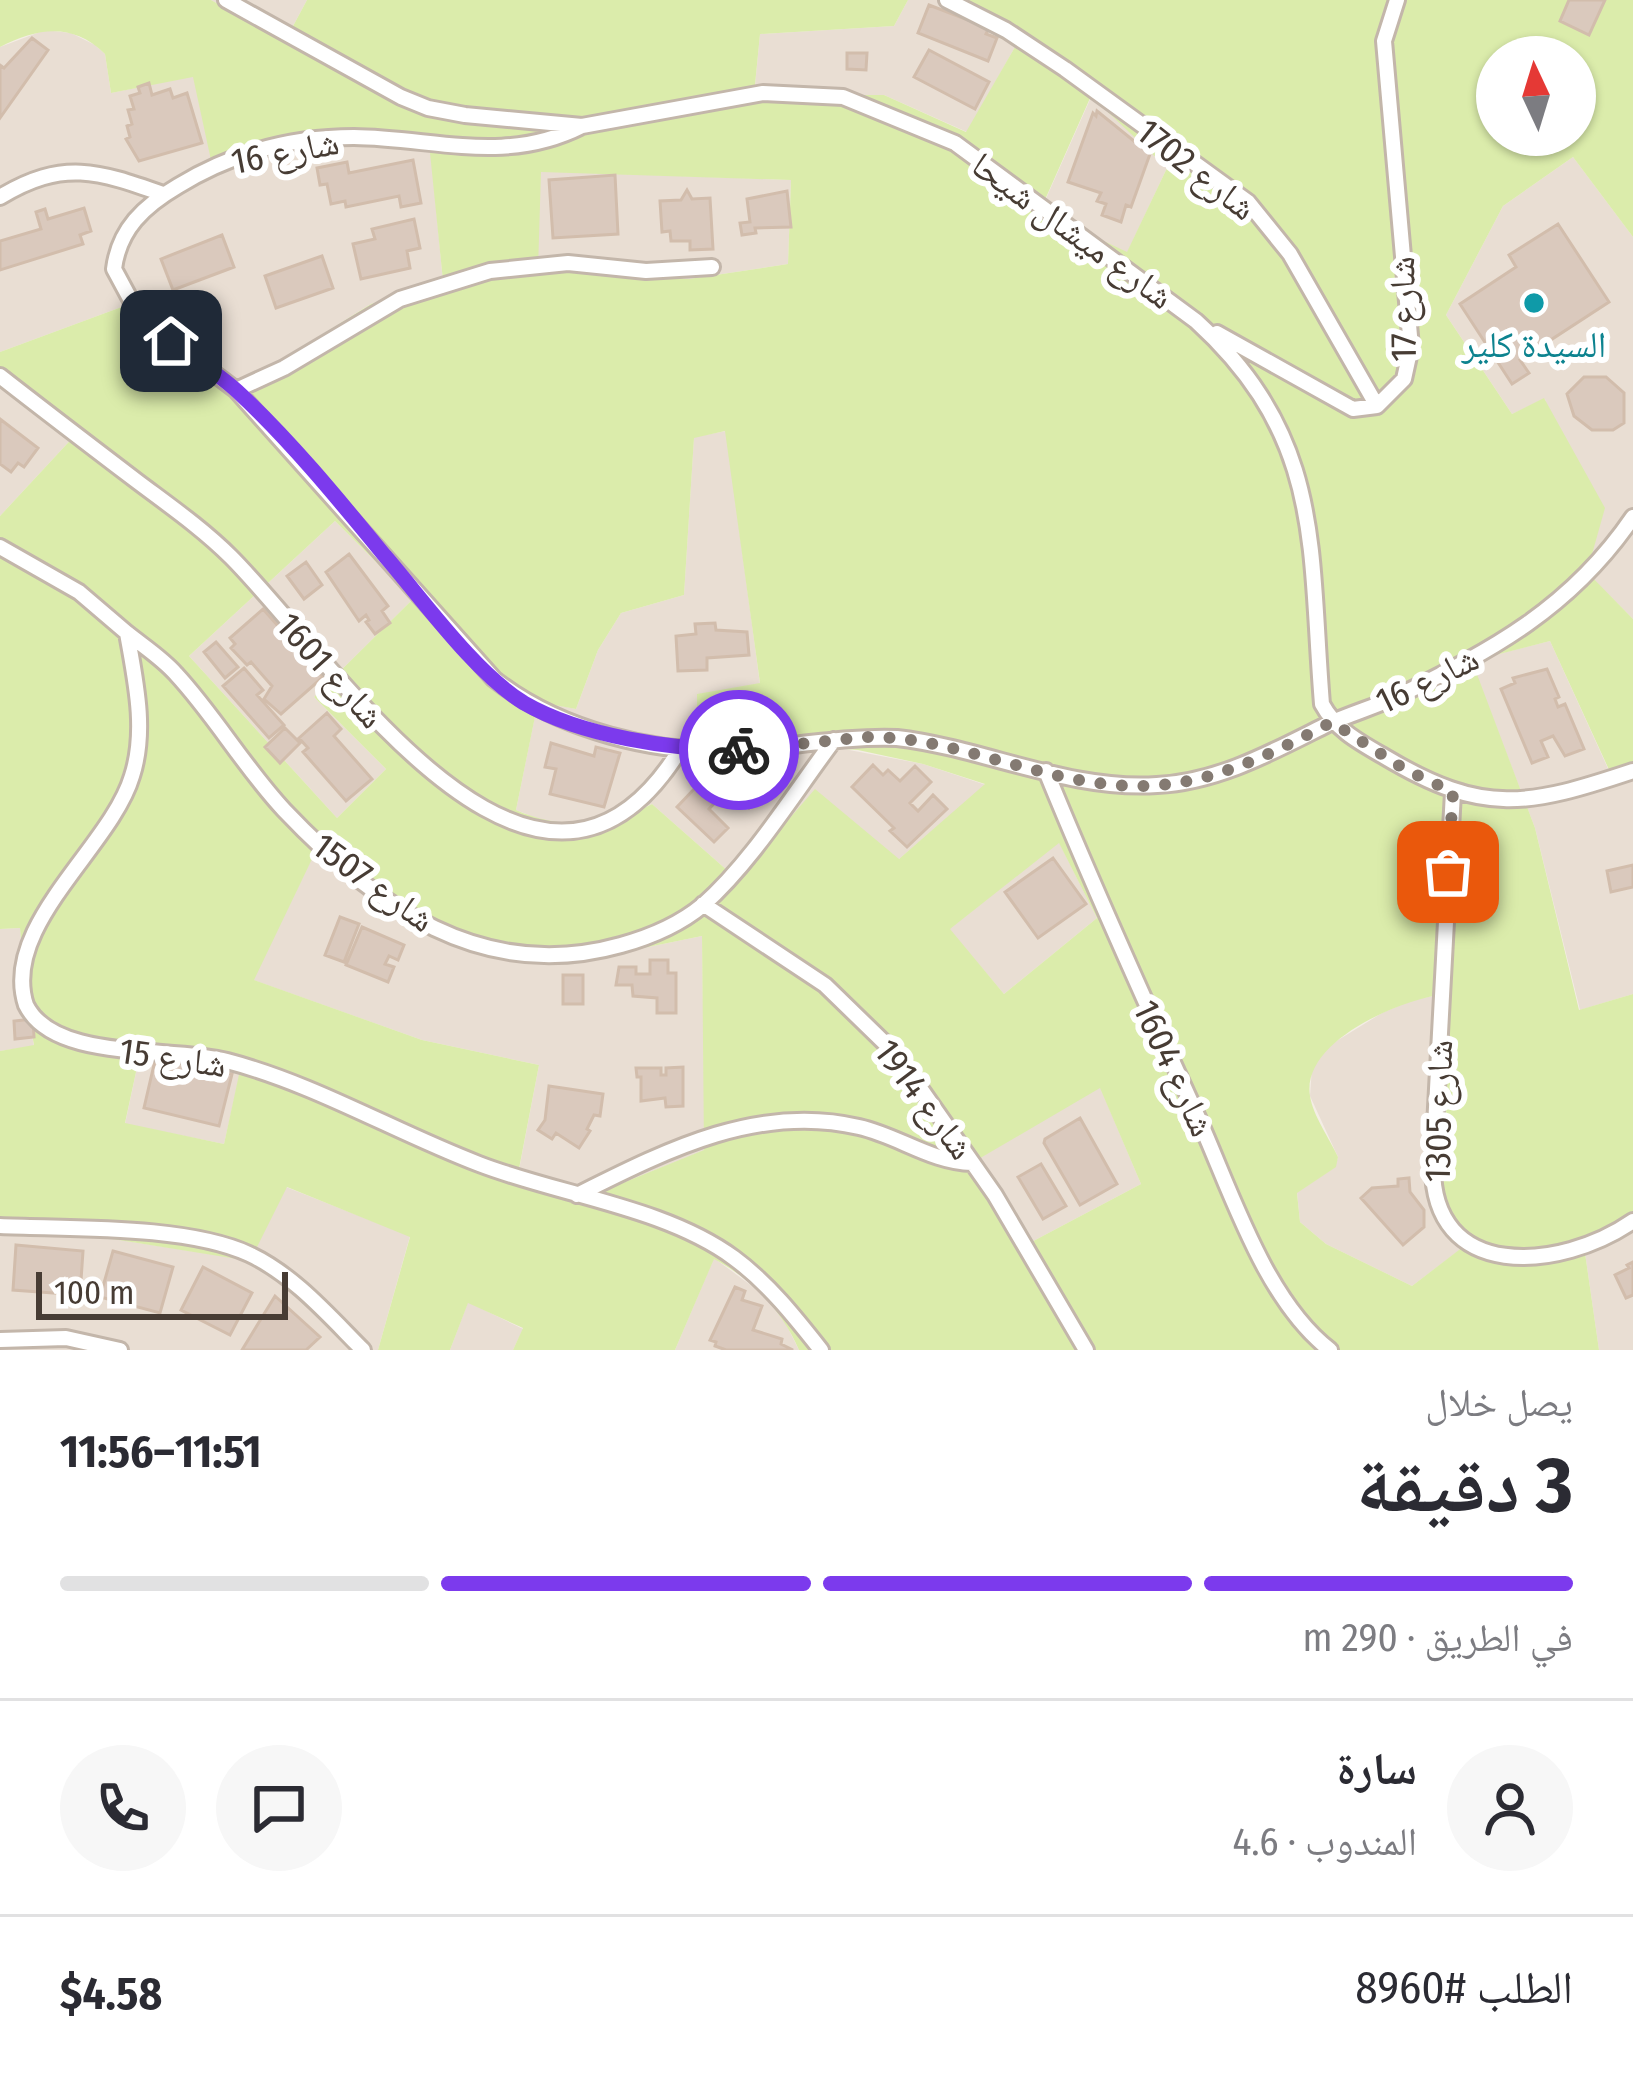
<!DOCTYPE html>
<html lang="ar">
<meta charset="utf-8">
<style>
body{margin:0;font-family:"Fira Sans Condensed","Noto Naskh Arabic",sans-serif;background:#f7f7f7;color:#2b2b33;direction:rtl;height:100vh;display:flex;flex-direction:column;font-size:45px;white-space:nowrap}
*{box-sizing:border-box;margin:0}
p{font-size:39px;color:#7c7c81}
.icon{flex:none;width:66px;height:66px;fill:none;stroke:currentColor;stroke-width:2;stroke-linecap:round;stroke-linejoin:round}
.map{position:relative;height:1350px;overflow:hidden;direction:ltr}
.panel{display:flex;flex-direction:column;background:#fff;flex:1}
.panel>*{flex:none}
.needle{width:78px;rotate:356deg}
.fabs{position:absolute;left:1476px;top:36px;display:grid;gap:24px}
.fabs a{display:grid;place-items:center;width:120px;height:120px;border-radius:50%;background:#fff;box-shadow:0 3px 9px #0004;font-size:60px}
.scale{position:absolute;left:36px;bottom:30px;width:252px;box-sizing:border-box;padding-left:12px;border:6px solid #473c34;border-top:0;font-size:33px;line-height:42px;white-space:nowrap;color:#473c34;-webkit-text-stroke:9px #fff;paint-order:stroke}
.pin{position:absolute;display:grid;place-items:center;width:102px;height:102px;color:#fff;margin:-51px;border-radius:24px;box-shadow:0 6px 18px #0006}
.courier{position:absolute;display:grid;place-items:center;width:120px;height:120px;margin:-60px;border:9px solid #7c3aed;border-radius:50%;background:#fff;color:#222;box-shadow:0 3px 15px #0007}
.overview em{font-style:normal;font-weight:700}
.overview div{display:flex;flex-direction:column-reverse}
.overview{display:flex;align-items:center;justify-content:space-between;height:204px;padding:0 60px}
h1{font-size:78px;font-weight:700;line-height:90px}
.bar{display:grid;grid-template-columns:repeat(4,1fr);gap:18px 12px;align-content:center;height:144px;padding:0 60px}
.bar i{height:15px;border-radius:9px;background:#e1e1e2}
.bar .on{background:#7c3aed}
.bar p{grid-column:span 4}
.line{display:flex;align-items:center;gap:30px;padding:0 60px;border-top:3px solid #e1e1e2}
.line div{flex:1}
.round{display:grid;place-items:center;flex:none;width:126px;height:126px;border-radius:63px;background:#f7f7f7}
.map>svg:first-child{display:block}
</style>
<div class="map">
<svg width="1633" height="1350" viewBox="0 0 1633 1350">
<rect width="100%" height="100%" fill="#f4ede5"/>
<path fill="#e9ded3" d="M211,0H307L285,41Z
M908,0H951L1023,33L967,132L884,95L754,96L760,34L894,26Z
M45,30L71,33L95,45L105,54L111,93L193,76L252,149L312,140L429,132L443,282L371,304L226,394L135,302L0,352V47Z
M1092,95L1167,168L1127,253L1040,212Z
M1573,157L1633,237V619L1586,572L1545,399L1512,414L1446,315L1503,206Z
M540,171L791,180L788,264L689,279L537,270Z
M0,377L78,432L0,516Z
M726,431L760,684L828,746L923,764L986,785L899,859L737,879L652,804L622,817L574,825L544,821L516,810L538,701L576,709L598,650L621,613L684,595L694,437Z
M335,521L413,599L314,697L386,769L337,818L189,656Z
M1550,641L1615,784L1633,778V994L1580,1010L1535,828L1471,661Z
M1059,842L1097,918L1004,994L949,929Z
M313,856L609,955L702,936L705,1150L593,1195L518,1175L539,1065L422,1040L253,980Z
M20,928L27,1008L34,1046L0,1051V929Z
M1444,994L1473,1240L1412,1286L1326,1244L1300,1222L1297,1192L1335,1167L1338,1157L1310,1096L1312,1067L1330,1045L1382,1013L1412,1000Z
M141,1049L241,1069L224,1144L125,1124Z
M1100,1087L1141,1184L1022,1247L964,1167Z
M286,1187L410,1236L378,1350H0V1229L100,1237L249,1260Z
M1633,1230V1350H1599L1585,1253Z
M714,1258L764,1295L784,1320L799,1350H675Z
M468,1302L523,1329L513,1350H450Z"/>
<path fill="#dbecab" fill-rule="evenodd" d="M0,0H211L285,41L307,0H908L894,26L760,34L754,95H884L966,132L1023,33L951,0H1633V237L1573,157L1503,206L1446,315L1512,414L1544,398L1605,508L1587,572L1633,619V778L1616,785L1550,641L1472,661L1535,828L1579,1010L1633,994V1230L1585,1253L1599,1350H799C781,1309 753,1280 714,1259L675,1350H513L523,1328L468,1303L450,1350H378L410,1237L287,1187L250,1261L100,1237L0,1229V1051L34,1045L27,1008L20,928L0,929V516L78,432L0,377V352L135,302L227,394L371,304L443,281L428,133L282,144L214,174L193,77L111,93L105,54C72,22 38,28 0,47ZM1497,57H1575V135H1497ZM1091,96L1167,168L1127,252L1040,211ZM541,172L791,180L788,264L689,279L538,270ZM725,431L760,683L697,694V738L858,750L923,764L985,784L899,859L815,789L737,879L652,804C609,827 561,830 516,810L538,702L576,709L598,650L621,613L684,595L694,438ZM335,521L413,599L314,697L386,769L337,818L189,656ZM1059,843L1097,918L1004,994L950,929ZM313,857L421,922L536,958L609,955L702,936L704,1150L593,1195L518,1174L539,1065L422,1040L254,980ZM1444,994L1435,1183L1449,1214L1472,1240L1412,1286L1326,1244L1300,1222L1297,1193L1336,1167L1338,1157C1330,1139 1313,1116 1310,1096C1301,1041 1400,1000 1444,994ZM141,1049L240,1070L224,1144L125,1123ZM1100,1088L1141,1184L1022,1247L965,1167Z"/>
<path fill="#dac9bd" stroke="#d2bdac" stroke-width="3" d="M1569,0H1605L1589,35L1560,21Z
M929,5L989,28L986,34L997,38L988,61L918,33Z
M32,38L48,50L0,118V65L4,68Z
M929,50L989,82L975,109L914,77Z
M847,53H867L866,70L847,69Z
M149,83L152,95L170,89L173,98L187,93L202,143L139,161L126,139L130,137L127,126L132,124L128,110L134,109L130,96L140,93L138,87Z
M1097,111L1150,154L1131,207L1126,205L1121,222L1102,215L1106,204L1097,201L1101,193L1068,182L1093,113L1096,116Z
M413,160L421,203L401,207L399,196L346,207L345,201L331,204L327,184L320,185L317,168L347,162L349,173Z
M615,175L618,234L553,238L549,180Z
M687,190L692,199L710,198L713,249L690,250V241H671L670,231L662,232L660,201L681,200Z
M787,191L791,227L755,228L756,233L742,235L740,223L750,222L747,199Z
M84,208L91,231L80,235L83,244L0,270V241L41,229L36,212L45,209L48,219Z
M414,219L420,248L407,251L410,268L361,279L353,244L375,239L372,229Z
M1558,224L1609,302L1520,360L1529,373L1512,384L1460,304L1516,267L1509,255Z
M222,235L234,267L173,290L161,259Z
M322,256L333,288L276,308L265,276Z
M1584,377H1606L1624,393V423L1613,430H1592L1574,416L1567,394Z
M0,419L38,448L24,467L18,463L11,472L0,464Z
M349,554L388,606L382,611L390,623L375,634L366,622L369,620L366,615L359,621L326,572Z
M306,562L322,585L304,599L287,576Z
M263,609L323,677L281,714L264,699L272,686L251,662L247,665L231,648L235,644L230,638Z
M715,623L716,630L747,632L749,655L707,658V670L678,671L676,636L696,634L695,624Z
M216,642L238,667L225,678L204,652Z
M244,668L263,690L257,695L284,725L269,738L223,686Z
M1547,669L1559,697L1555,699L1558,707L1565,704L1584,749L1565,756L1553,736L1541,741L1548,757L1532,763L1501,689L1515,683L1513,678Z
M327,713L341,729L334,736L372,779L346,801L303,752L308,748L299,738Z
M285,728L300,743L280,763L265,747Z
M551,743L594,756L596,747L620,753L604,807L550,794L556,769L545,767Z
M873,765L883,775L888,770L900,781L915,766L931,782L910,803L918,811L933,795L947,809L907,847L890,831L894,828L852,787Z
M716,766L732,781L744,768L766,790L749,808L729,788L709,809L728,828L714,842L677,807Z
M1053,858L1086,904L1038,938L1005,892Z
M1633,865V887L1611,892L1607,871Z
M340,917L359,924L344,962L325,955Z
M362,927L404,945L398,960L389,956L385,964L394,967L388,982L346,965Z
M650,960H668V973H676V1013H657V998L633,996L632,985H616L619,967H636V974H650Z
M563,975H583V1004H563Z
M33,1019L34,1037L15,1039L14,1021Z
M156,1056L232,1074L219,1126L144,1108Z
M683,1067V1106L666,1107L665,1098L641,1101V1077H637L636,1068H661V1075H666V1068Z
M549,1086L603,1094L600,1116L594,1115L587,1129L590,1131L579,1148L556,1133L552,1139L538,1130L545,1120Z
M1080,1118L1117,1184L1080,1205L1044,1143L1045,1139Z
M1041,1164L1066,1206L1043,1219L1018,1177Z
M1409,1178L1410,1192L1424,1210V1227L1403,1245L1361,1198L1372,1188L1398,1186V1179Z
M16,1245L83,1251L80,1295L13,1290Z
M113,1251L173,1267L160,1313L100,1297Z
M1633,1262V1295L1626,1298L1615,1275L1629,1268L1627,1265Z
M203,1267L252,1293L230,1335L181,1310Z
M735,1287L745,1291L742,1300L762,1306L753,1330L782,1339L781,1344L793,1350H726L715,1346L716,1342L710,1340Z
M275,1296L320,1337L306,1350H242Z"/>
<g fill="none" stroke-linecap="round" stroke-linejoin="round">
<g stroke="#c3b6aa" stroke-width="20">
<path id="street" d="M226,0L401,97L428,108L465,115L582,126L763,93L843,97L955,143L1196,321C1324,438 1309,546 1322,704C1336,730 1359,742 1385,757C1484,816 1528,806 1633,771
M947,0L1006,30L1065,69L1248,202L1290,254L1377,406
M582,126C505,165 435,138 354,137C290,137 232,153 178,186C144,206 119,229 114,269L135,308L171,341L236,390L494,679C558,730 657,755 739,750C792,747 844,736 897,738C983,748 1069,791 1157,785C1219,782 1274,751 1328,724C1350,714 1374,707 1396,697C1493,650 1571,608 1633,517
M0,197C63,159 98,171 163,194
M1217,333L1353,409L1377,406L1404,379L1411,347L1384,41L1397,0
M0,376C46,412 92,447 138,482C170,506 203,529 231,557C335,661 538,982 681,748
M236,390L284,368L400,299L490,271L568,263L646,271L712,267
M0,547L79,592L127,633C135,679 147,730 132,776C111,847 0,926 26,1005C54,1062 170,1046 227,1061C315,1084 395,1132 479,1164C559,1195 665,1207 734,1258C768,1283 795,1317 821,1350
M127,633C143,646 162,658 176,674C215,716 244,767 284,810C375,906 482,984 621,945C650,937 679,925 703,905C752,862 794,793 834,740
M1046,771C1094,889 1147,1006 1200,1122C1232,1194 1266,1301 1330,1350
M1453,792L1433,1163C1430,1283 1561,1271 1633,1221
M703,904L825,985L897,1055L995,1195L1086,1350
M577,1195C665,1151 758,1103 859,1127C899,1136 931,1162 972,1163
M0,1226C71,1229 186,1225 249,1254C294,1275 329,1316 363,1350
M0,1340L66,1338L120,1350"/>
</g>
<use href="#street" stroke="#fff" stroke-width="14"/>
</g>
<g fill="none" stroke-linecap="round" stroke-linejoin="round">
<path stroke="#847a72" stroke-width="12" stroke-dasharray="0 21.6" d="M739,750L867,737L897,738C984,748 1071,793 1160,785C1222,780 1278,750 1332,722L1406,770L1453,792L1448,872"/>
<path stroke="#7c3aed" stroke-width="15" d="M171,341C193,358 217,373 237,391C290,440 339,500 385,556C423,600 475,673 524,703C581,736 673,750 739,750"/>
</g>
<circle fill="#0f9aa8" stroke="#fff" stroke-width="4.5" cx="1534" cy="303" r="12"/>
<g text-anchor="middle" stroke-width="12" stroke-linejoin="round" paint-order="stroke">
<g font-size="36" fill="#473c34" stroke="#fff">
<text transform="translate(285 151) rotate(-11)" y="13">شارع 16</text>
<text transform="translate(1197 169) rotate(38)" y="13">شارع 1702</text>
<text transform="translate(1073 230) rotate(36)" y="13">شارع ميشال شيحا</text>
<text transform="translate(1402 309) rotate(-91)" y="13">شارع 17</text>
<text transform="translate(331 670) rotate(48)" y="13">شارع 1601</text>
<text transform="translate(1427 679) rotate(-26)" y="13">شارع 16</text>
<text transform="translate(374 882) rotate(36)" y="13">شارع 1507</text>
<text transform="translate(173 1057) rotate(8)" y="13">شارع 15</text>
<text transform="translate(1175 1068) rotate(65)" y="13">شارع 1604</text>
<text transform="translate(925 1099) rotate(53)" y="13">شارع 1914</text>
<text transform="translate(1438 1111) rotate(-89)" y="13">شارع 1305</text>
</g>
<g font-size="36" fill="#0d838f" stroke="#fff">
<text x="1534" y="357">السيدة كلير</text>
</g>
</g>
</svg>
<div class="fabs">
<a><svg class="needle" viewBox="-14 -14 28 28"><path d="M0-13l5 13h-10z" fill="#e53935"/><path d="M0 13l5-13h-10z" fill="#7c7c81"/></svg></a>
</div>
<div class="scale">100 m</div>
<div class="pin" style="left:1448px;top:872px;background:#ea580c"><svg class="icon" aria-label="bag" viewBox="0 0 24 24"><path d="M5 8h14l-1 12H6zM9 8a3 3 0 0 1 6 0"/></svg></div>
<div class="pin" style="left:171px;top:341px;background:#1f2937"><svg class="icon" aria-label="home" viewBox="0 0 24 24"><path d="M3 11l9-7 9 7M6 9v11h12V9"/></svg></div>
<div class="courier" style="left:739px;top:750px"><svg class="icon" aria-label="bike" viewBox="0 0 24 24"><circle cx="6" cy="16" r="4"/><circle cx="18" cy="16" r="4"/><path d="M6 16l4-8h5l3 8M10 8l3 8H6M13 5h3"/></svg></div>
</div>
<section class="panel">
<div class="overview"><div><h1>3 دقيقة</h1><p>يصل خلال</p></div><em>11:51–11:56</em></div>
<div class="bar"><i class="on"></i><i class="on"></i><i class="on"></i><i></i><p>في الطريق · 290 m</p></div>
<div class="line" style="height:216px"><a class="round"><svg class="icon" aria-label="person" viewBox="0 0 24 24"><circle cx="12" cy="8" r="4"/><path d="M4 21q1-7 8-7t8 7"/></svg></a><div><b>سارة</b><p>المندوب · 4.6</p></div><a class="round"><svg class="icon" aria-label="chat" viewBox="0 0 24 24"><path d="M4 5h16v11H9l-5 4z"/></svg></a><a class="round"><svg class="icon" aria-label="phone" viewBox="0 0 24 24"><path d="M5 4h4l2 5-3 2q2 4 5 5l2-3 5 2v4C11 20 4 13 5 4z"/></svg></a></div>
<div class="line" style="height:156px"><div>الطلب #8960</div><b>$4.58</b></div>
</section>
